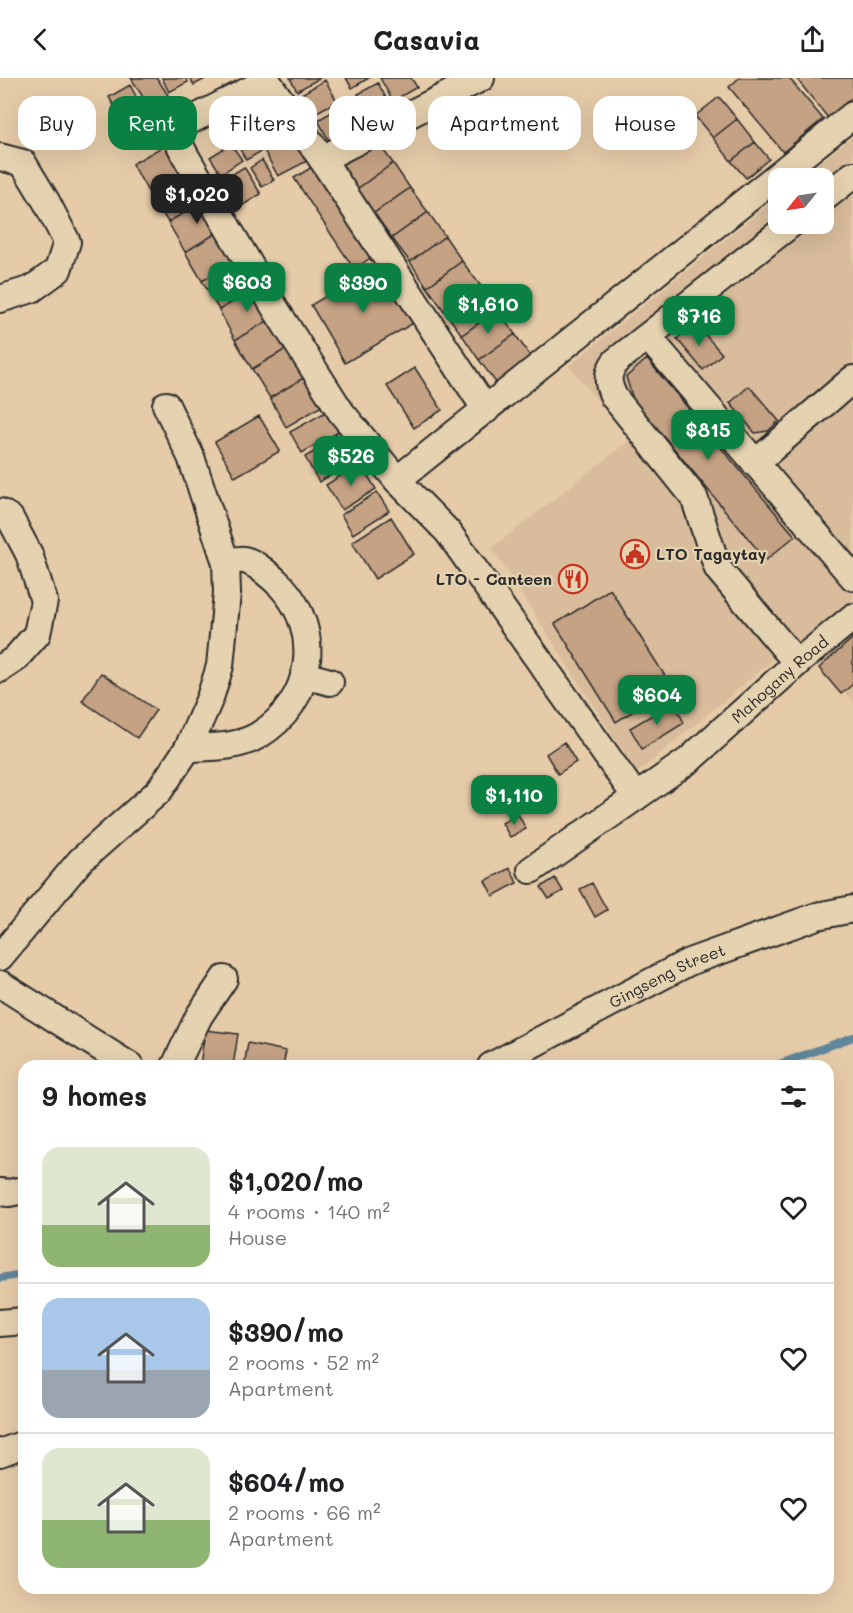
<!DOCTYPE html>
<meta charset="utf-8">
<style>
body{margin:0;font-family:Mali,sans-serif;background:#f6f6f6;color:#202124;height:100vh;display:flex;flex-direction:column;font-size:22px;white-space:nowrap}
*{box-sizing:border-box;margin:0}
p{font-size:20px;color:#757577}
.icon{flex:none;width:33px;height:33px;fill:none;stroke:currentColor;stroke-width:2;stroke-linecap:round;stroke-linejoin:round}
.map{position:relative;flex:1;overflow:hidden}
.drawer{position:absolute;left:18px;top:982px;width:816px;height:534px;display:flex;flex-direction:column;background:#fff;border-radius:18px;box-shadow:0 6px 24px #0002}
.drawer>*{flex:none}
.top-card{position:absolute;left:18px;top:18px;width:818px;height:54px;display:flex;gap:12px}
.needle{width:39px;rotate:240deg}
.tools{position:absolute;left:768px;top:90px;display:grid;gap:12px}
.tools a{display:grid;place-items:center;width:66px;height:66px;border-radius:12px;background:#fff;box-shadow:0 6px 24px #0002;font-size:30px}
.price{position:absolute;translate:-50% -51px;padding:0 14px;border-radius:12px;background:#0b8043;color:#fff;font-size:20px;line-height:39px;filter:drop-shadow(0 2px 3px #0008)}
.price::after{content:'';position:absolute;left:50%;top:36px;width:18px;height:14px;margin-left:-9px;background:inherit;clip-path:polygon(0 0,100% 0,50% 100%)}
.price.current{background:#222;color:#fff}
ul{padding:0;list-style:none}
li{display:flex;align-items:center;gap:18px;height:150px;padding:0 24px}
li+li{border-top:2px solid #e0e0e0}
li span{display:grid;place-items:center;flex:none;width:168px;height:120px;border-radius:18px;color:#555}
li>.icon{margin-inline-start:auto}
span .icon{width:72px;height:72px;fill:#fffc;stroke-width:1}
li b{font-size:26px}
h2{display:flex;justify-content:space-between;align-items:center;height:72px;padding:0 24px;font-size:26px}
.chip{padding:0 21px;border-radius:18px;background:#fff;box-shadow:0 6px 24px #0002;font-size:21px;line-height:54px}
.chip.current{background:#0b8043;color:#fff}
header{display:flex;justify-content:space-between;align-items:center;height:78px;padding:0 24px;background:#fff;font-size:27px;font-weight:700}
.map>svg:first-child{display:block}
.built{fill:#d8bc9b}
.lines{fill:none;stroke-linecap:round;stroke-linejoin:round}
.stream{stroke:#61879b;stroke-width:8}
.building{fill:#c5a284;stroke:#2b2b2b;stroke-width:1.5}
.minor-casing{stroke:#2b2b2b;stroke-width:30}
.minor{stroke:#e5d2b0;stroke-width:26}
.labels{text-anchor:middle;stroke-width:4.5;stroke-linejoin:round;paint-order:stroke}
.poi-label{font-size:16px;font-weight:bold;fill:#2b2b2b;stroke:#e5d2b0;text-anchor:start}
.street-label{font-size:16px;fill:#2b2b2b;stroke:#e5d2b0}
</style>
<header><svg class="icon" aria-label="back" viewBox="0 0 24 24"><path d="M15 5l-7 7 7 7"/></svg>Casavia<svg class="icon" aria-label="share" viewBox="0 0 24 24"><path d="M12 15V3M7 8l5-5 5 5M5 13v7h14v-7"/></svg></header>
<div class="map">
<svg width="853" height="1535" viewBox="0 0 853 1535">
<rect width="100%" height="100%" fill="#e6cba8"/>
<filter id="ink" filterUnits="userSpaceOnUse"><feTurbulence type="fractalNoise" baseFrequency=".0167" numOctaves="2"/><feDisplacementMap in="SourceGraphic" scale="12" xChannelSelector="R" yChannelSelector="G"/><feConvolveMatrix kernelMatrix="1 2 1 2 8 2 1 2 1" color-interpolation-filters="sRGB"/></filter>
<g filter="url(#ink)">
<path class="built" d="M853,58V624L798,561L637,695L492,470L630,362L569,288L778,119V146H824V100H801Z"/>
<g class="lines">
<path class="stream" d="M774,988L853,959
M0,1200L24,1196"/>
</g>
<path class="building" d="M131,0H157L168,17L149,29Z
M162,0H186L188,4L169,14Z
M190,0H207L194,7Z
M290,0H320L297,13Z
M346,0H369L352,10Z
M380,0H411L417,9L393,23Z
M739,0H789L823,41L783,74L729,9Z
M796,0H853V19L828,40Z
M325,2L337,23L310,38L298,18Z
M378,5L392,31L373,42L358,16Z
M130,7L140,26L120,38L109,19Z
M719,19L737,41L713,60L695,38Z
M356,20L369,43L330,65L318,42Z
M737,41L755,64L731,83L713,60Z
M245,47L260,74L246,82L231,55Z
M292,48L309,82L278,98L260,65Z
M375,61L393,85L357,111L340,86Z
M172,63L189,92L149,115L132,86Z
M755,64L769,81L746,100L731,83Z
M231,66L242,82L221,96L210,79Z
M262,82L274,102L262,109L250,90Z
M322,83L381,173L354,191L294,100Z
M393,85L410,110L374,135L357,111Z
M244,89L261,116L240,129L223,102Z
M189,92L209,121L168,144L149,115Z
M410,110L428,134L392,160L374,135Z
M209,121L225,150L185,174L168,144Z
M428,134L445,158L410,184L392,160Z
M225,150L243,179L202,203L185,174Z
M445,158L462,183L427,209L410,184Z
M243,179L259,208L219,232L202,203Z
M462,183L480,207L444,233L427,209Z
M380,186L415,244L345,285L311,227Z
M480,207L497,232L462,257L444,233Z
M259,208L276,238L235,262L219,232Z
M497,232L515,256L479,282L462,257Z
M276,238L293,267L252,291L235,262Z
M695,245L722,276L703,292L677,261Z
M515,256L532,281L497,306L479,282Z
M293,267L310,296L270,320L252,291Z
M647,281L795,458L766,482L633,321L626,299Z
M415,290L442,332L414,350L387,308Z
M310,296L327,325L286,349L270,320Z
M749,308L779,343L768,353L755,355L730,325Z
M331,331L342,352L302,375L290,354Z
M259,338L280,373L235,399L215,364Z
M341,358L356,383L319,404L305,379Z
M360,385L376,411L342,432L326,407Z
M377,414L389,433L353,456L341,437Z
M391,439L414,476L375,501L352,464Z
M610,511L672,609L616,644L555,546Z
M853,560V606L841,616L819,590Z
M101,595L156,632L137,660L82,623Z
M674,624L684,645L642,671L630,650Z
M564,664L576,684L558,696L546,676Z
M489,700L495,712L483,718L476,706Z
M518,736L526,751L510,759L502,745Z
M510,790L517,805L493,818L485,803Z
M555,800L563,813L549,821L541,809Z
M592,805L607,832L595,839L580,811Z
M205,952L238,956L233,988H200Z
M248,965L286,973L283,988H244Z"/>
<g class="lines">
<g class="minor-casing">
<g id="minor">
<path d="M0,79L23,85L46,123L67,164L58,192L32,211L0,221"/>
<path d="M322,81L481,0"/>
<path d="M824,120L853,97"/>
<path d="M791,146L616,283C606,296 607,305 614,319L694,419L718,491L797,585"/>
<path d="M648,259L853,499"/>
<path d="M486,332L322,81L267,3L180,48L174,55L185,77L275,230L341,334L397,402L448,454L636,719"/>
<path d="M755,385L853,301"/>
<path d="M397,402L853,37"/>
<path d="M0,434L10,440L29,476L44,523L37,556L15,581L0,591"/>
<path d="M304,597L330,604"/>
<path d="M188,670C211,669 238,670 259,657C313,624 324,554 281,508C273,500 255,484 244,482C239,481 231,484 226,485"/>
<path id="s1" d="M531,792L689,682L797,585L853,539"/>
<path d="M0,879L80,783L159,713L188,670L210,620L220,588L227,515L226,485L191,379L166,327"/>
<path d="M0,906L130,988"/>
<path d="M175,988L199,938L224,901"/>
<path id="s2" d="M491,988L689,884L817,838L853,831"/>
<path d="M0,1114L9,1115L24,1112"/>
<path d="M0,1245L24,1243"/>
<path d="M0,1375L24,1366"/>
</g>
</g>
<use href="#minor" class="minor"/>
</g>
</g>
<defs>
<g id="civic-ring" transform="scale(1.5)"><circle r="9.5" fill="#e5d2b0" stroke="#c8321e" stroke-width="1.5"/><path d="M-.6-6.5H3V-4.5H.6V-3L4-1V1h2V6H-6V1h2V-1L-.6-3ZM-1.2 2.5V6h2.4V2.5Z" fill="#c8321e"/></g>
<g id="restaurant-ring" transform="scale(1.5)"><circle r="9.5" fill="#e5d2b0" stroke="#c8321e" stroke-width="1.5"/><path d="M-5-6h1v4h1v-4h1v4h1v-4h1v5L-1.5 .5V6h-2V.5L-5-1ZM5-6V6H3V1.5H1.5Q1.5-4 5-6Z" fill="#c8321e"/></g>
</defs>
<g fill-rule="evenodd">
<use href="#civic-ring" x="635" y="476"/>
<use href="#restaurant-ring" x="573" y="501"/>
</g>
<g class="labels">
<g class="poi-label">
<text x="656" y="482">LTO Tagaytay</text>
<text x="552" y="507" text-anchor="end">LTO - Canteen</text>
</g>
<g class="street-label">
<text dy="6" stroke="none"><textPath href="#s1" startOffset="314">Mahogany Road</textPath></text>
<text dy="6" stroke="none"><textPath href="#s2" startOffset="198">Gingseng Street</textPath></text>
</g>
</g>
</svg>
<div class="tools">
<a><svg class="needle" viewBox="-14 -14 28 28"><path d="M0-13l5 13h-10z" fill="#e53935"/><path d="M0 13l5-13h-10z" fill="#757577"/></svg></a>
</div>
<b class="price current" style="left:197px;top:147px">$1,020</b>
<b class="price" style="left:247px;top:235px">$603</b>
<b class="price" style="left:363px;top:236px">$390</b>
<b class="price" style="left:488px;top:257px">$1,610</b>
<b class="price" style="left:699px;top:269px">$716</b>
<b class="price" style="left:708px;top:383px">$815</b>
<b class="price" style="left:351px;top:409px">$526</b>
<b class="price" style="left:657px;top:648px">$604</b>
<b class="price" style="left:514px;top:748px">$1,110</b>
<div class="top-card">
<a class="chip">Buy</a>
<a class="chip current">Rent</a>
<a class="chip">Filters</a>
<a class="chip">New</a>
<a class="chip">Apartment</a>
<a class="chip">House</a>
</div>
<section class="drawer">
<h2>9 homes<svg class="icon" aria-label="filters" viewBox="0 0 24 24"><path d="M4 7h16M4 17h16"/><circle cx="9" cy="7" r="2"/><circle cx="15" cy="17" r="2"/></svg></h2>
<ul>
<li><span style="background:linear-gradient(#dfe7d0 65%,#8fb573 0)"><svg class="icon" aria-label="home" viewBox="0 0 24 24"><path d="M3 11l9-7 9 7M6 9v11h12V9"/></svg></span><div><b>$1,020/mo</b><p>4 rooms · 140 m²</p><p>House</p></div><svg class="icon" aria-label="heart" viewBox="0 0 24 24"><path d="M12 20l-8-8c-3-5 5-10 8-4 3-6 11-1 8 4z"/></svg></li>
<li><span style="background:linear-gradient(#a9c7e8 60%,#9aa5b1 0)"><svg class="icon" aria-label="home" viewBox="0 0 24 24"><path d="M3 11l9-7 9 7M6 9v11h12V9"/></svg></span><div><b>$390/mo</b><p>2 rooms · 52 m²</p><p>Apartment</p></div><svg class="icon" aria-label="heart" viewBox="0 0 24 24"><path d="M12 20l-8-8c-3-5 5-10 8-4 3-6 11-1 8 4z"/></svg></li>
<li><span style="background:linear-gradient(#dfe7d0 60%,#8fb573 0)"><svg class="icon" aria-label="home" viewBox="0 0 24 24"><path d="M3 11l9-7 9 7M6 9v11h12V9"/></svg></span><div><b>$604/mo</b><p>2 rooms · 66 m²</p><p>Apartment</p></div><svg class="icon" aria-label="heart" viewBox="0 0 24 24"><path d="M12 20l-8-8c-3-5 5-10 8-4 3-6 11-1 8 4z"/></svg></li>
</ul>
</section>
</div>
